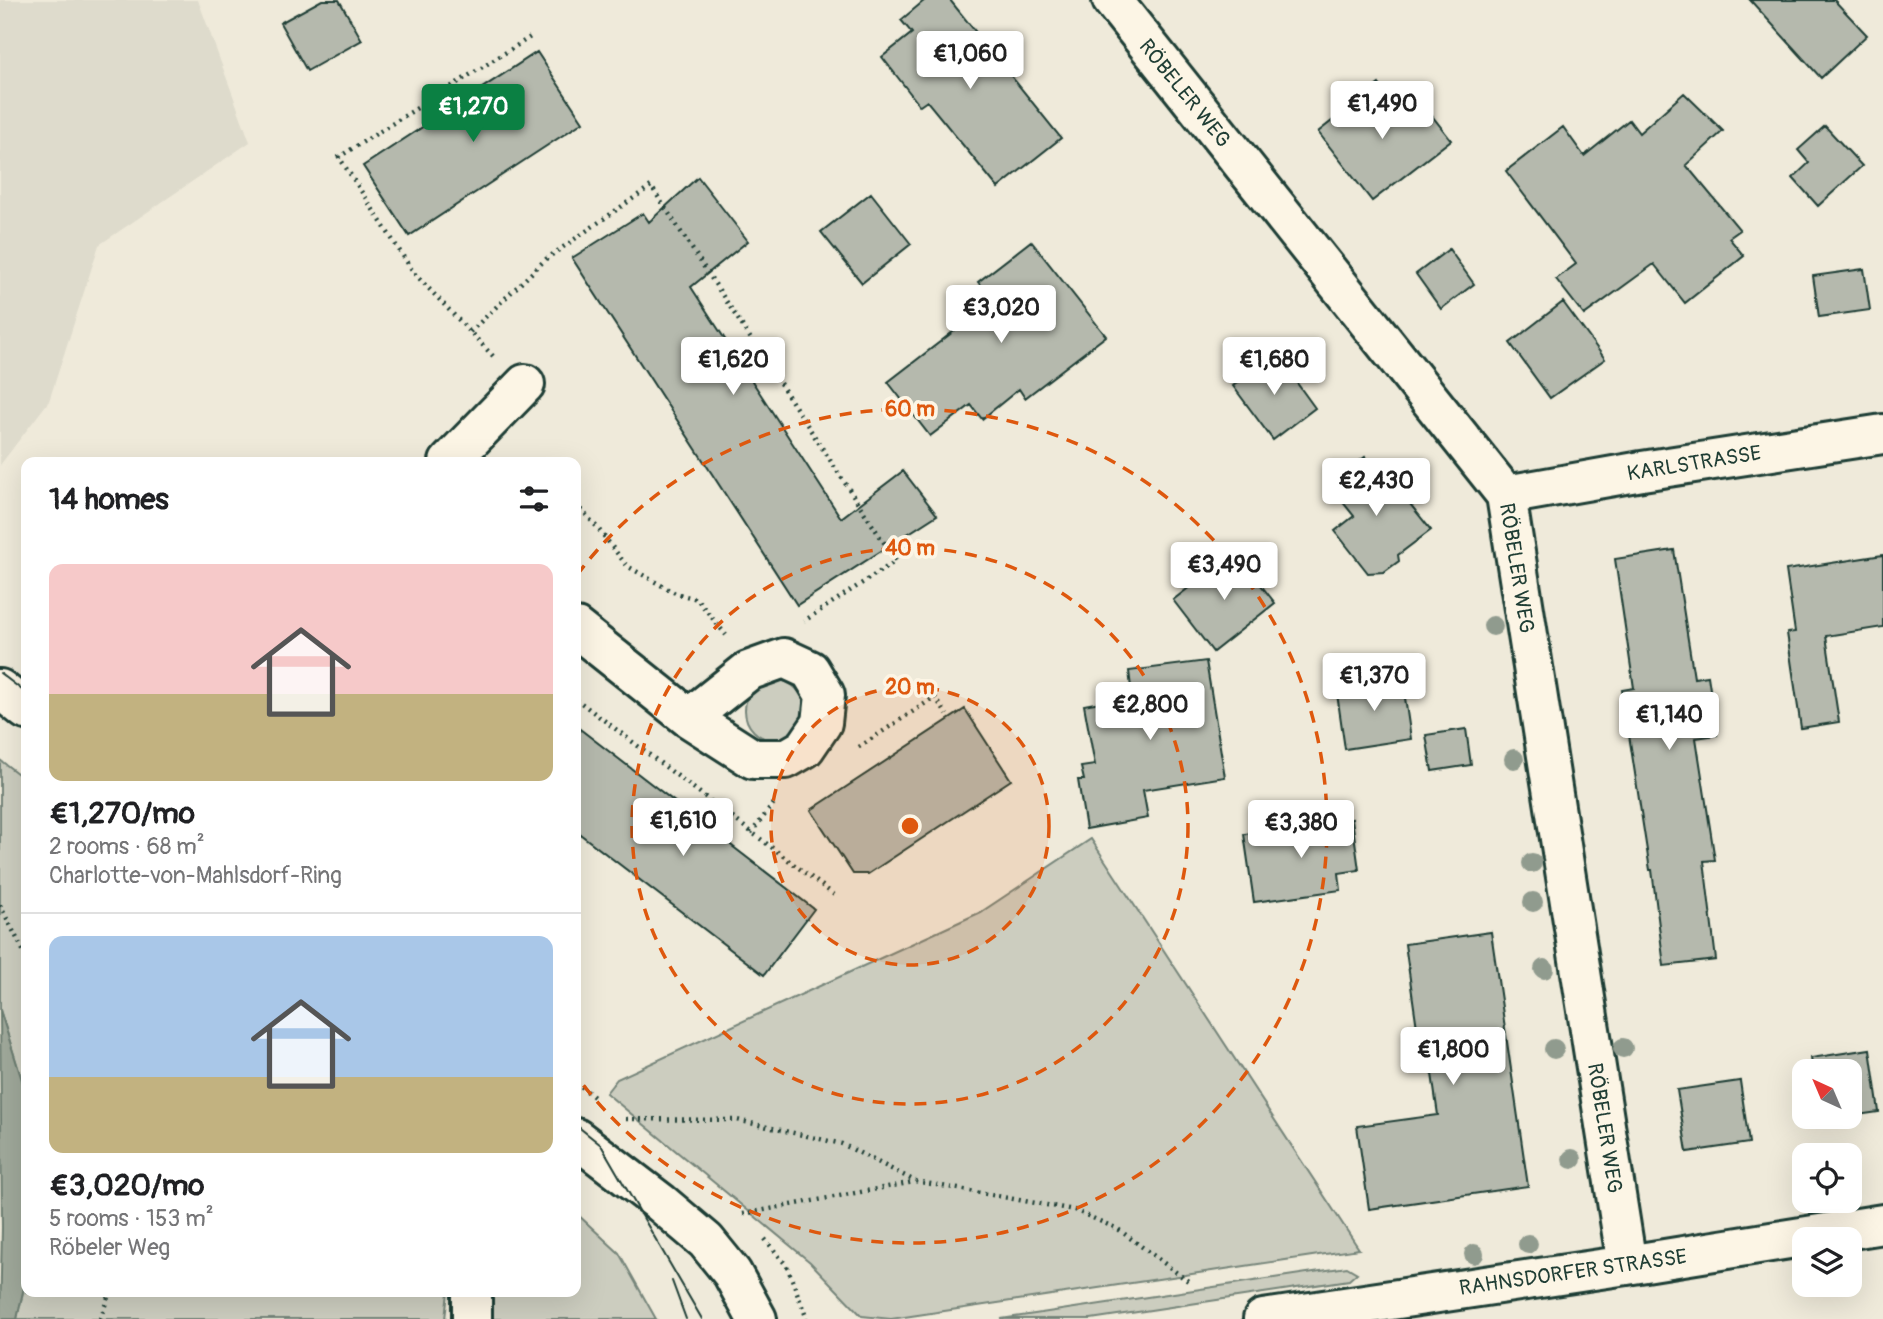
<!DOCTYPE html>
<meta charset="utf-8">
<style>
body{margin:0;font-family:Pangolin,sans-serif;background:#f6f6f6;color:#202124;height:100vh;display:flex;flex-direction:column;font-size:26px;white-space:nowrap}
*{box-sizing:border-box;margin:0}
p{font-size:23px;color:#757577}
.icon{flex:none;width:38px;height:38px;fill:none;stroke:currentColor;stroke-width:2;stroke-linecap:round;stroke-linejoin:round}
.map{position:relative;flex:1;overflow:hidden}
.side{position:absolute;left:21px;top:457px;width:560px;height:840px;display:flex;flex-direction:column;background:#fff;border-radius:14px;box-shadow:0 7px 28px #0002}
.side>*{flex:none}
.needle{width:46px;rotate:316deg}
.controls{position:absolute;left:1792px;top:1059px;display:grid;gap:14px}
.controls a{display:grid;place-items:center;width:70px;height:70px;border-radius:14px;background:#fff;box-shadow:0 7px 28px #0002;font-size:35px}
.price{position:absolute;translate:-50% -60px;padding:0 16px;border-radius:7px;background:#fff;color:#222;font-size:23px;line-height:46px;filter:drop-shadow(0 2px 4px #0008)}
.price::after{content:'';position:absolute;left:50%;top:42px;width:21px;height:16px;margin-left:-10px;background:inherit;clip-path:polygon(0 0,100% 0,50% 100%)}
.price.selected{background:#0b8043;color:#fff}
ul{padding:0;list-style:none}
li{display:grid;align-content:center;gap:14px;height:371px;padding:0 28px}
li+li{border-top:2px solid #e0e0e0}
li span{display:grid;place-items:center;height:217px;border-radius:14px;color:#555}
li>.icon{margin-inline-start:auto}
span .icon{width:126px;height:126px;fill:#fffc;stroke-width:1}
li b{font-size:30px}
h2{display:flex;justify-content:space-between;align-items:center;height:84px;padding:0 28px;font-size:30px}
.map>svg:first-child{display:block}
.built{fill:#dedbcc}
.green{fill:#cccdbf;stroke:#76857a;stroke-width:2}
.water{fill:#9fa89a;stroke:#6c7d71;stroke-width:2}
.building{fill:#b5b9ad;stroke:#1f3d34;stroke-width:2}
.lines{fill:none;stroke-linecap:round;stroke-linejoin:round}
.minor-casing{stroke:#1f3d34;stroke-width:44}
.major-casing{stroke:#1f3d34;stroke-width:44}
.path{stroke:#1f3d34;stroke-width:4.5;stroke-dasharray:2 5;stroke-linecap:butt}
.minor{stroke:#fcf5e5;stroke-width:38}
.major{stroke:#fcf5e5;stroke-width:38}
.tram{stroke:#1f3d34;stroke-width:2}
.tree{fill:#909b8e}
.ring{fill:none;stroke:#de580e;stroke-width:3.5;stroke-dasharray:12 9}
.labels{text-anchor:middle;stroke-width:7;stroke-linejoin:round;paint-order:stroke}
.street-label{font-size:21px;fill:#1f3d34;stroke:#fcf5e5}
.centre{fill:#de580e;stroke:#fcf5e5;stroke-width:3.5}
.ring-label{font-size:21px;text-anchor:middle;font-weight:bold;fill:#de580e;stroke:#fcf5e5;stroke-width:7;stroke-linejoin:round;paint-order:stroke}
</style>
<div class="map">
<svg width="1883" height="1319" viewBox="0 0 1883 1319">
<rect width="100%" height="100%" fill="#efeada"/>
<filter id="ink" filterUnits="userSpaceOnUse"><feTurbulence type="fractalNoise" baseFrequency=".0143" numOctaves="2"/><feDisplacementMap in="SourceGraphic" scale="14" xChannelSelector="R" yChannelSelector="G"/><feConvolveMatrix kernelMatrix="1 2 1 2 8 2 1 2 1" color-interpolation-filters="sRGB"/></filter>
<g filter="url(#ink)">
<path class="built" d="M0,0H198L250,142L99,245L49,401L0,465Z"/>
<path class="green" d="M745 710a30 30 0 1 1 60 0a30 30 0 1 1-60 0Z
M0,760L26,780V1093L0,1010Z
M1091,839L1359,1249L891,1319L862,1316L810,1262L606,1093L617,1079L981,912Z
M576,1213L619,1253L656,1319H485L488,1292H576Z
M1347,1267L1357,1273L1349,1280L1091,1319H1001Z
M26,1278V1292H448L445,1319H17Z"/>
<path class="water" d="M0,1010L26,1093V1278L17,1319H0L2,1228Z"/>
<path class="building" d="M322,0H339L362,40L307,71L280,23Z
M925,0H950L1061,138L998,188L927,101L920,106L882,57L912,33L901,20Z
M1750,0H1834L1867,35L1821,78Z
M537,52L583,122L409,236L363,166Z
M1379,84L1407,121L1425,107L1451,140L1372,201L1318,132Z
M1684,93L1723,131L1686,165L1740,230L1729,238L1744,256L1685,303L1654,264L1584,315L1556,279L1576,264L1506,171L1563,127L1584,156L1629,120L1639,133Z
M1825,126L1862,166L1818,206L1793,178L1809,163L1798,150Z
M698,177L748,241L691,287L841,518L903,471L937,515L797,605L572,258L643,213L649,222Z
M871,193L911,244L862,283L821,232Z
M1031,241L1106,336L1025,398L1019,389L982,419L971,405L930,436L888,382L993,301L978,282Z
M1449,249L1474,284L1441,309L1416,274Z
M1864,269L1870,310L1819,317L1813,276Z
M1563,302L1605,359L1550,398L1510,343Z
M1276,354L1315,408L1273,440L1233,386Z
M1365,457L1390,488L1394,484L1431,530L1398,555L1399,561L1384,572L1368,573L1335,531L1354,516L1329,485Z
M1674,550L1694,678L1708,676L1717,735L1696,738L1715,860L1704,861L1716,960L1664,966L1652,870H1650L1622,690L1634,688L1615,559Z
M1235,552L1275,603L1213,652L1173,600Z
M1883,555V627L1826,636L1839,722L1801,728L1787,633L1795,632L1786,570Z
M1206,661L1225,777L1143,790L1148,818L1086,829L1078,780H1084L1081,767L1095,765L1084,705L1132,696L1129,671Z
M1402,677L1411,739L1345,749L1336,687Z
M965,709L1011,780L868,874H853L811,810Z
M576,726L814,909L764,975L576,831Z
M1466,729L1471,765L1432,771L1426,735Z
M1352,819L1359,870L1339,873L1341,890L1254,902L1244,834Z
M1491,932L1528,1186L1369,1209L1357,1126L1438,1115L1425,1026L1417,1028L1405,944Z
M1870,1049L1879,1112L1850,1116V1071H1813L1811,1058Z
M1740,1081L1749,1143L1687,1152L1677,1090Z"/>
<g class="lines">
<g class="minor-casing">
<path id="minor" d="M1112,0L1506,495L1627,1265
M449,462L525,384
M1506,495L1642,471L1883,434
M576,628L689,718L753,759H786L805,748L822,723L825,695L810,670L784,658L748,671L689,718
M472,1319V1292
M1263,1319L1627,1265L1883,1224"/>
</g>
<g class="major-casing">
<path id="major" d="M0,689L26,710
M576,1138L661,1203L706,1241L732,1273L757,1319"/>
</g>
<path class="path" d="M470,332L546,259L651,186L896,561L804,621
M493,356L414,273L339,157L532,36
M576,504L596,526L627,566L675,593L697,599L726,635
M576,699L837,897
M859,747L935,697L947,715
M751,833L774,803
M0,905L26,956
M576,1082L594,1097
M626,1119L737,1120L842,1144L915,1181L1074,1210L1118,1229L1188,1281
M743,1214L914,1182
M765,1239L787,1266L807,1319
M100,1319L110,1292"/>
<use href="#minor" class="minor"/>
<use href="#major" class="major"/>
<path class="tram" d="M0,673L26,693
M576,1125L601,1145L702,1319
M672,1281L686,1319"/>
</g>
<g class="tree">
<circle cx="1493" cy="626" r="10"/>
<circle cx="1514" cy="759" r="10"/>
<circle cx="1532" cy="863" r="10"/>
<circle cx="1533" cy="902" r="10"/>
<circle cx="1544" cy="969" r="10"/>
<circle cx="1623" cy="1048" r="10"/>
<circle cx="1554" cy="1049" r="10"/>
<circle cx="1572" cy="1159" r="10"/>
<circle cx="1528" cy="1244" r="10"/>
<circle cx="1474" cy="1254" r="10"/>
</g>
</g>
<circle cx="910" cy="826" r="139" fill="#de580e" fill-opacity=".12"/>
<g class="ring">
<circle cx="910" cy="826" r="139"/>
<circle cx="910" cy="826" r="278"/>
<path d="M577 575A417 417 0 1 1 577 1077"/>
</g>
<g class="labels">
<g class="street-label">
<text transform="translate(1185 93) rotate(51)" y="7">RÖBELER WEG</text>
<text transform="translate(1694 463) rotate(-9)" y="7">KARLSTRASSE</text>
<text transform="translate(1517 568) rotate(81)" y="7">RÖBELER WEG</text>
<text transform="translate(1605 1128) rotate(81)" y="7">RÖBELER WEG</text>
<text transform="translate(1573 1272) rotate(-8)" y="7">RAHNSDORFER STRASSE</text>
</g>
</g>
<circle cx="910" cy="826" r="10" class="centre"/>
<g class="ring-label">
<text x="910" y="416">60 m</text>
<text x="910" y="555">40 m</text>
<text x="910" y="694">20 m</text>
</g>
</svg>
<div class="controls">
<a><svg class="needle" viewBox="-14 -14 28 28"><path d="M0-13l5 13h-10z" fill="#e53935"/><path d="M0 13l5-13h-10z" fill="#757577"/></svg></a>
<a><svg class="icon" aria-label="locate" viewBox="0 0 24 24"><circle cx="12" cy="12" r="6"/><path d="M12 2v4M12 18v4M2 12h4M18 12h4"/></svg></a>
<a><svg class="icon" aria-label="layers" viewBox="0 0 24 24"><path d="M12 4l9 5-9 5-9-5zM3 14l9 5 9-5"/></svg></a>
</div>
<b class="price" style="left:970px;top:91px">€1,060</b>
<b class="price" style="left:1382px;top:141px">€1,490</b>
<b class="price selected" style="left:473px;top:144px">€1,270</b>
<b class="price" style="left:1001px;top:345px">€3,020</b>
<b class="price" style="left:733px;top:397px">€1,620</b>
<b class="price" style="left:1274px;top:397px">€1,680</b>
<b class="price" style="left:1376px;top:518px">€2,430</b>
<b class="price" style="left:1224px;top:602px">€3,490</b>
<b class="price" style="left:1374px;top:713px">€1,370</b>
<b class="price" style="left:1150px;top:742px">€2,800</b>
<b class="price" style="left:1669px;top:752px">€1,140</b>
<b class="price" style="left:683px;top:858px">€1,610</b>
<b class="price" style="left:1301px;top:860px">€3,380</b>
<b class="price" style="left:1453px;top:1087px">€1,800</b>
<section class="side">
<h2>14 homes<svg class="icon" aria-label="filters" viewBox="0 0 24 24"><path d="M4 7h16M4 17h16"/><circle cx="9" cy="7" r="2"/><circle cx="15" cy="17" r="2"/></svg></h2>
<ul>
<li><span style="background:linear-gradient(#f6c9c9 60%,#c2b280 0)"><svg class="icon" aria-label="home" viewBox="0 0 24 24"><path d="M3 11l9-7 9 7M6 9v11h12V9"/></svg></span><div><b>€1,270/mo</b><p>2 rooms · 68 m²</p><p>Charlotte-von-Mahlsdorf-Ring</p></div></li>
<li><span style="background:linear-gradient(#a9c7e8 65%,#c2b280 0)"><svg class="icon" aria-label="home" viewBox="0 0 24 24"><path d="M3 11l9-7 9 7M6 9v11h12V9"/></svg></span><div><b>€3,020/mo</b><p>5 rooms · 153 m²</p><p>Röbeler Weg</p></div></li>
</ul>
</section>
</div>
